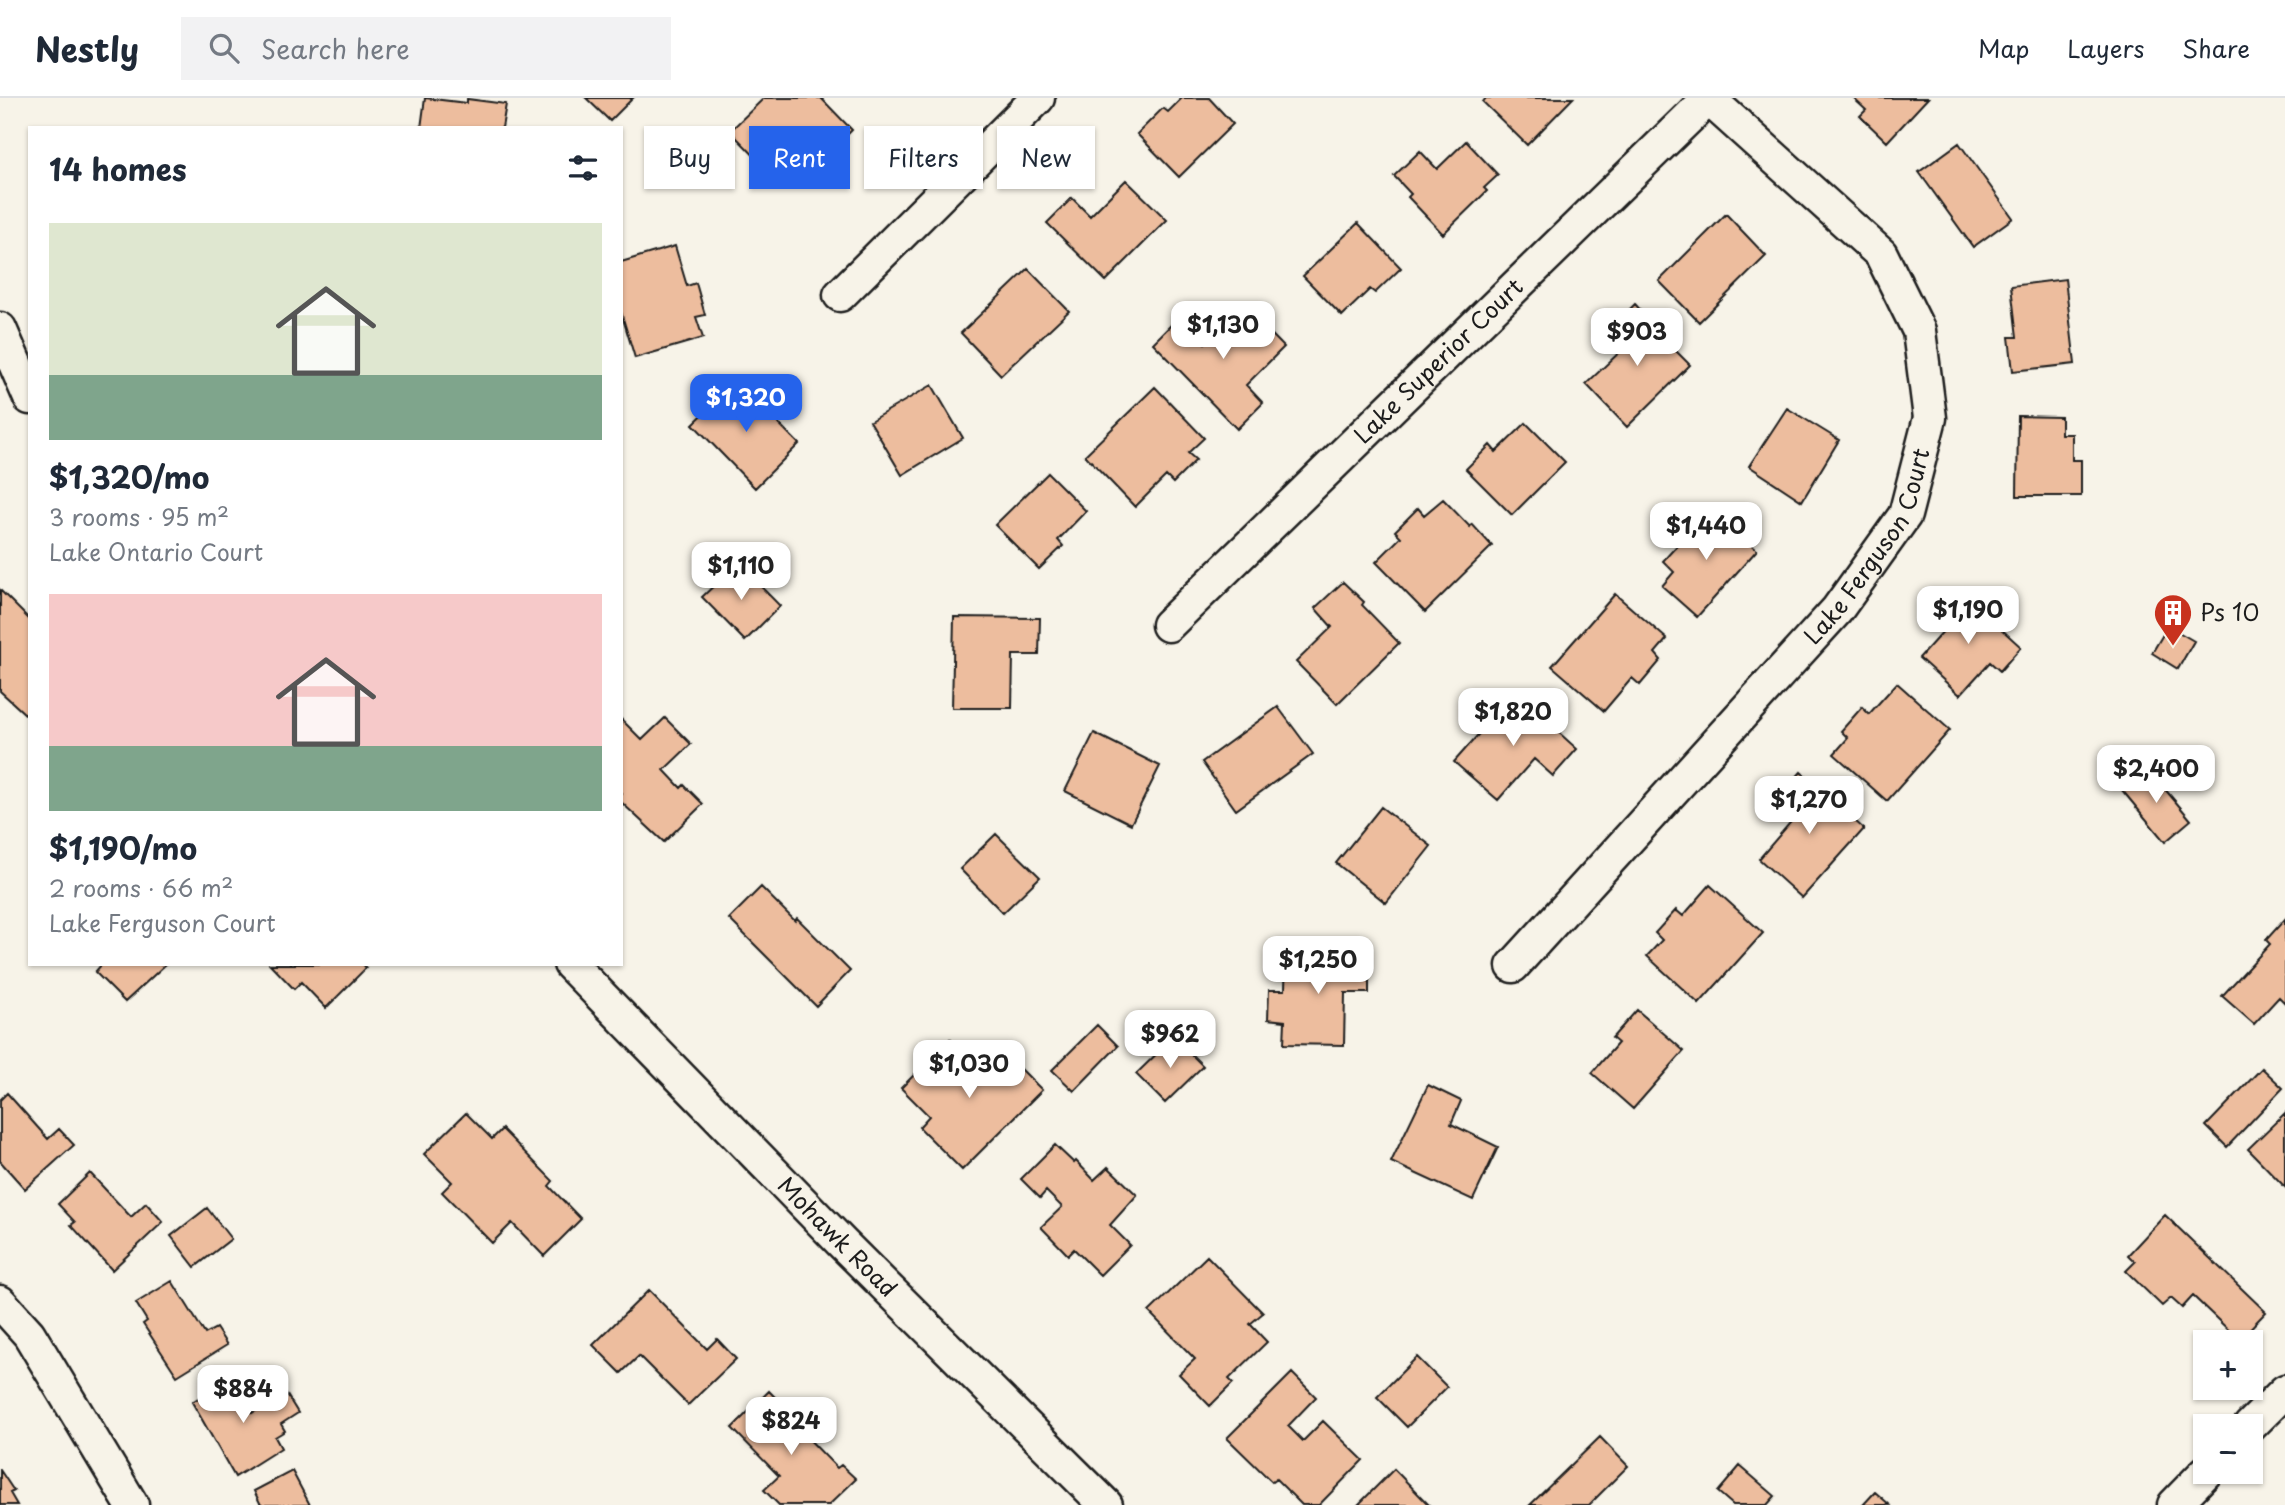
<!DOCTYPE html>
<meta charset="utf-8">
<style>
body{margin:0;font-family:"Playpen Sans",sans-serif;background:#f2f2f3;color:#1f2937;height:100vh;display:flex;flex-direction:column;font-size:26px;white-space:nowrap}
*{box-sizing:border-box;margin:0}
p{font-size:23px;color:#747a83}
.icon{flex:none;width:38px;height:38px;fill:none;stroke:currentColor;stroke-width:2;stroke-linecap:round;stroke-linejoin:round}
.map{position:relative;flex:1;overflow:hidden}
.drawer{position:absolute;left:28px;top:28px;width:595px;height:840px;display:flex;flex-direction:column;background:#fff;border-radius:0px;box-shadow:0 2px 5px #0004}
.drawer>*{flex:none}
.top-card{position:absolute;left:644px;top:28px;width:665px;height:63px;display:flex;gap:14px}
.controls{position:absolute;left:2193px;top:1232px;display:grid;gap:14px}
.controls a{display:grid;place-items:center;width:70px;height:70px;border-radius:0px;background:#fff;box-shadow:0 2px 5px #0004;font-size:35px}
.price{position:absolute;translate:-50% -60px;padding:0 16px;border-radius:14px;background:#fff;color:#222;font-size:23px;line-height:46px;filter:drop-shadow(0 2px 4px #0008)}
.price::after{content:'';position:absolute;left:50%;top:42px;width:21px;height:16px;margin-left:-10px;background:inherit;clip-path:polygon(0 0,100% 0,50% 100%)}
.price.current{background:#2563eb;color:#fff}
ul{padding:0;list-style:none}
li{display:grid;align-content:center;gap:14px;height:371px;padding:0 21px}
li span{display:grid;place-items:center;height:217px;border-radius:0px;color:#555}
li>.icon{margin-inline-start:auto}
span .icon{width:126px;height:126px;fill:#fffc;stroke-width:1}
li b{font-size:30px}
h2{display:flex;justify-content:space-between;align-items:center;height:84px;padding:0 21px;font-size:30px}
.tag{padding:0 24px;border-radius:0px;background:#fff;box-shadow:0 2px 5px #0004;font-size:24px;line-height:63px}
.tag.current{background:#2563eb;color:#fff}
header{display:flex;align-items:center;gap:42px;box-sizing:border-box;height:98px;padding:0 35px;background:#fff;border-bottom:2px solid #e0e1e3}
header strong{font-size:33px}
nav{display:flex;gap:38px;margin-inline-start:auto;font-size:24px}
.search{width:490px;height:63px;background:#f2f2f3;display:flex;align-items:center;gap:18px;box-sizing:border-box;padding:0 24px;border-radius:0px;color:#747a83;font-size:26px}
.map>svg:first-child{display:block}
.building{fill:#edbd9e;stroke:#1c1c1c;stroke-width:2}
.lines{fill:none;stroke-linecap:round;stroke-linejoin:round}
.minor-casing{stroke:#1c1c1c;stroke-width:37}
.minor{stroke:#f7f3e8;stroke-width:32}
.labels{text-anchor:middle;stroke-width:5;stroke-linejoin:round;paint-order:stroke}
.street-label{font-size:23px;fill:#1c1c1c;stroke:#f7f3e8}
.poi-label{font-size:23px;fill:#1c1c1c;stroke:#f7f3e8;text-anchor:start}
</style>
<header>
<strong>Nestly</strong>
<div class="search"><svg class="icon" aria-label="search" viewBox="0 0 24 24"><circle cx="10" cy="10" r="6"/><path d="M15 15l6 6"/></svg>Search here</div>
<nav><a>Map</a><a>Layers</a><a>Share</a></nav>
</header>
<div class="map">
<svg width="2285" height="1407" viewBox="0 0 2285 1407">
<rect width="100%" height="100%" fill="#f7f3e8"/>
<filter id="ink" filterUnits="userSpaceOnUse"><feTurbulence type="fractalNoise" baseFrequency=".0143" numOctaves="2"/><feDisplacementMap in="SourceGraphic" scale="14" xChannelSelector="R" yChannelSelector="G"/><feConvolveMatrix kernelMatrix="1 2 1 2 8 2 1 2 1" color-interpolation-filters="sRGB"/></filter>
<g filter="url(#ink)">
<path class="building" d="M425,0L467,5V1L506,6L502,30H421Z
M586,0H633L610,23Z
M764,0H821L852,32L827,57L810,40L773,77L730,33Z
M1182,0H1209L1233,26L1179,79L1137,36L1163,10L1168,14Z
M1486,0H1573L1527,47L1483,4Z
M1853,0H1928L1887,44L1860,18L1866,12Z
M1466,43L1498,77L1484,90L1487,93L1443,136L1408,99L1411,96L1394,78L1420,53L1437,71Z
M1959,45L2013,120L1973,149L1919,74Z
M1126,82L1167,122L1106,183L1047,125L1072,100L1090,118Z
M1726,116L1766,158L1699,224L1659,183Z
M1358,125L1401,170L1375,195L1370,191L1342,218L1303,178Z
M675,148L687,188L696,185L705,217L696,219L703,240L635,260L621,214V164Z
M1028,171L1069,213L1001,277L961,235Z
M2065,181L2075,266L2013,273L2009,239H2017L2011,188Z
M1635,206L1653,226L1651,228L1690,267L1627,329L1586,286L1624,250L1608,233Z
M1243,207L1284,249L1246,287L1263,305L1237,331L1153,245L1180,218L1205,245Z
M737,283L799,346L755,390L693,326Z
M932,287L963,340L902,377L870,323Z
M1155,289L1204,340L1188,355L1196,362L1173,385L1166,378L1135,409L1085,357Z
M1787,310L1839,342L1802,403L1749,368Z
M2018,318L2061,319V336H2072V362H2081V398H2017Z
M1526,325L1565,364L1512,417L1466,371L1490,347L1496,354Z
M1048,375L1086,413L1058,442L1063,448L1039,471L995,427Z
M1443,401L1470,429L1472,426L1492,448L1425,514L1376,464L1401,439L1395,433L1418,410L1424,417Z
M1718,409L1726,417L1722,421L1757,452L1697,519L1662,488L1674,474L1663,463L1711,410L1714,413Z
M738,465L780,508L745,543L702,499Z
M1343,484L1364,504L1362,507L1399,545L1337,606L1296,564L1332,529L1315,510Z
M0,492L30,522V611L25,616L0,593Z
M1615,496L1667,541L1655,555L1661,562L1640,587L1632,580L1604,613L1552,568Z
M1964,497L2021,549L2000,573L1990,564L1960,597L1919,560L1946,530L1939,524Z
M954,519L1040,520L1039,557H1013L1012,610H952Z
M2168,528L2194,543L2178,571L2152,555Z
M1897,585L1950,632L1887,703L1834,656L1848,640L1841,633L1862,609L1869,616Z
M1515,595L1577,651L1553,678L1534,661L1498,702L1454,664Z
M1278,609L1313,656L1236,712L1202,664Z
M665,620L691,646L664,672L681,690L684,687L703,706L664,744L621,704V621L642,642Z
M1094,635L1160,668L1131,726L1065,693Z
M2147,670L2191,722L2165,744L2122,692Z
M1801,674L1864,731L1802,800L1759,761L1795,719L1776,702Z
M1381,709L1431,748L1386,805L1336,765Z
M996,736L1040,779L1003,815L960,771Z
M1710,787L1763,835L1699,906L1647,858L1662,842L1655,835L1676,812L1683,818Z
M761,789L795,823L797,820L850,873L816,908L729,821Z
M2285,821V905L2279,899L2254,926L2222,898L2270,846L2266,842Z
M1286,856L1369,857V895H1345L1344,947L1284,946L1285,923L1268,921L1269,892H1285Z
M102,866H166L125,904L95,874Z
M270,866H363L366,870L326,910L301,884L294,891Z
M1637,912L1684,953L1633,1011L1592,975L1618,945L1612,940Z
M1097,927L1118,948L1074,993L1052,972Z
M1174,939L1203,968L1165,1005L1136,976Z
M950,941L980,971L1001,951L1042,992L962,1072L919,1029L929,1018L901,990Z
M2262,970L2283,990L2227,1049L2206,1028Z
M1428,987L1461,1003L1451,1026L1498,1049L1473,1102L1391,1064Z
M7,995L48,1041L59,1031L74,1047L25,1091L0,1063V1002Z
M466,1015L492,1041L502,1031L553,1083L549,1088L581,1121L544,1158L512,1125L492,1145L442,1094L452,1084L424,1056Z
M2285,1015V1089L2248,1051Z
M1055,1047L1074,1065L1076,1063L1094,1082L1108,1069L1137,1097L1110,1127L1130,1147L1100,1177L1074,1151L1068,1157L1041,1129L1062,1109L1046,1093L1040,1100L1021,1081Z
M90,1075L131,1119L146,1105L163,1124L112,1172L71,1127L75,1124L58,1106Z
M207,1110L231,1141L195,1169L171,1138Z
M2165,1117L2266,1214L2239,1242L2193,1198L2182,1210L2171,1200L2162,1208L2126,1173L2135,1164L2128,1157Z
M1207,1158L1263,1215L1250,1226L1267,1244L1229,1281L1233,1285L1210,1308L1179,1276L1195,1261L1149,1214Z
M172,1183L205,1236L216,1230L227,1247L177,1278L143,1226L147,1223L136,1205Z
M649,1192L707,1251L717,1241L736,1261L688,1307L639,1258L621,1275L593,1247Z
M1417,1259L1447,1289L1407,1329L1377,1299Z
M1292,1275L1316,1299L1288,1328L1303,1343L1323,1323L1363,1362L1319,1407H1302L1276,1381L1272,1384L1227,1340Z
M230,1280L252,1315L285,1294L298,1315L281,1326L285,1333L275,1339L281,1350L235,1379L192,1304Z
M769,1293L801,1326L797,1329L837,1370L841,1367L856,1381L829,1407H779L764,1392L779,1378L732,1330Z
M1600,1339L1628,1368L1589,1407H1530Z
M1740,1368L1775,1398L1767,1407H1733L1718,1394Z
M1394,1371L1429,1407H1358Z
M0,1372L14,1393L10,1395L17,1407H0Z
M292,1373L310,1407H261L254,1393Z
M1875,1394L1890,1407H1863Z"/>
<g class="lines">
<g class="minor-casing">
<g id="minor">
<path d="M840,197L1038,0"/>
<path d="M0,231L30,300"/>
<path id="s1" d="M1168,527L1708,1"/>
<path id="s2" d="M570,866L842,1145L1106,1407"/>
<path id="s3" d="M1513,868L1837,512L1905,417L1930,320L1919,233L1881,156L1708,0"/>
<path d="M0,1204L29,1236L132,1407"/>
<path d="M2250,1328L2285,1293"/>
<path d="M2174,1407L2206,1374"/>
</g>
</g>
<use href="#minor" class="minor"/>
</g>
</g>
<defs>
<g id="building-pin" transform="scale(2.0125)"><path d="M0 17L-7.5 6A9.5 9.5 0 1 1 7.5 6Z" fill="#c8321e" stroke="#f7f3e8"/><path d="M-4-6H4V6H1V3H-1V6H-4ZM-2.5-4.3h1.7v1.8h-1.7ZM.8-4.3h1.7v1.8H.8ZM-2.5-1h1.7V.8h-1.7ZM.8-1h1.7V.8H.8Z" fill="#fff"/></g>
</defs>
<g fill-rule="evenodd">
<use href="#building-pin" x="2173" y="515"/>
</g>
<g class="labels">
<g class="street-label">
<text dy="8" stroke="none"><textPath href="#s1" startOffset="378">Lake Superior Court</textPath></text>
<text dy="8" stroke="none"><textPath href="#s3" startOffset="553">Lake Ferguson Court</textPath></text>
<text dy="8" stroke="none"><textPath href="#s2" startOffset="382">Mohawk Road</textPath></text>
</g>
<g class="poi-label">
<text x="2200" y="523">Ps 10</text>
</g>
</g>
</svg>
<div class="controls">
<a>+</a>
<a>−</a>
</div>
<b class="price" style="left:1223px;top:263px">$1,130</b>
<b class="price" style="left:1637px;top:270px">$903</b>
<b class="price current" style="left:746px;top:336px">$1,320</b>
<b class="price" style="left:1706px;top:464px">$1,440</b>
<b class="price" style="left:741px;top:504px">$1,110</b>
<b class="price" style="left:1968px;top:548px">$1,190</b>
<b class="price" style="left:1513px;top:650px">$1,820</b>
<b class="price" style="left:2156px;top:707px">$2,400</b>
<b class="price" style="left:1809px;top:738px">$1,270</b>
<b class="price" style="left:1318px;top:898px">$1,250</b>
<b class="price" style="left:1170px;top:972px">$962</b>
<b class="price" style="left:969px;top:1002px">$1,030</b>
<b class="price" style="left:243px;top:1327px">$884</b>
<b class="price" style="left:791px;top:1359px">$824</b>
<div class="top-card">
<a class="tag">Buy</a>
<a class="tag current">Rent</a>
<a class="tag">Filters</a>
<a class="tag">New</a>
</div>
<section class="drawer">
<h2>14 homes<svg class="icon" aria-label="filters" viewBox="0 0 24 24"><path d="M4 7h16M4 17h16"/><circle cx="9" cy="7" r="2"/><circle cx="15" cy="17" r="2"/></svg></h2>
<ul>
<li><span style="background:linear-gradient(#dfe7d0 70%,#7fa58c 0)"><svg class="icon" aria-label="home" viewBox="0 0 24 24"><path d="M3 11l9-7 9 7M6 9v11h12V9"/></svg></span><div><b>$1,320/mo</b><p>3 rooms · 95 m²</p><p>Lake Ontario Court</p></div></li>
<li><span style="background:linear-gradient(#f6c9c9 70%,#7fa58c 0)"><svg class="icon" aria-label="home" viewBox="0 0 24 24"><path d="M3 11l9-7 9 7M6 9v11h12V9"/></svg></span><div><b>$1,190/mo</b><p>2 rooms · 66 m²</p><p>Lake Ferguson Court</p></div></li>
</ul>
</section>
</div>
